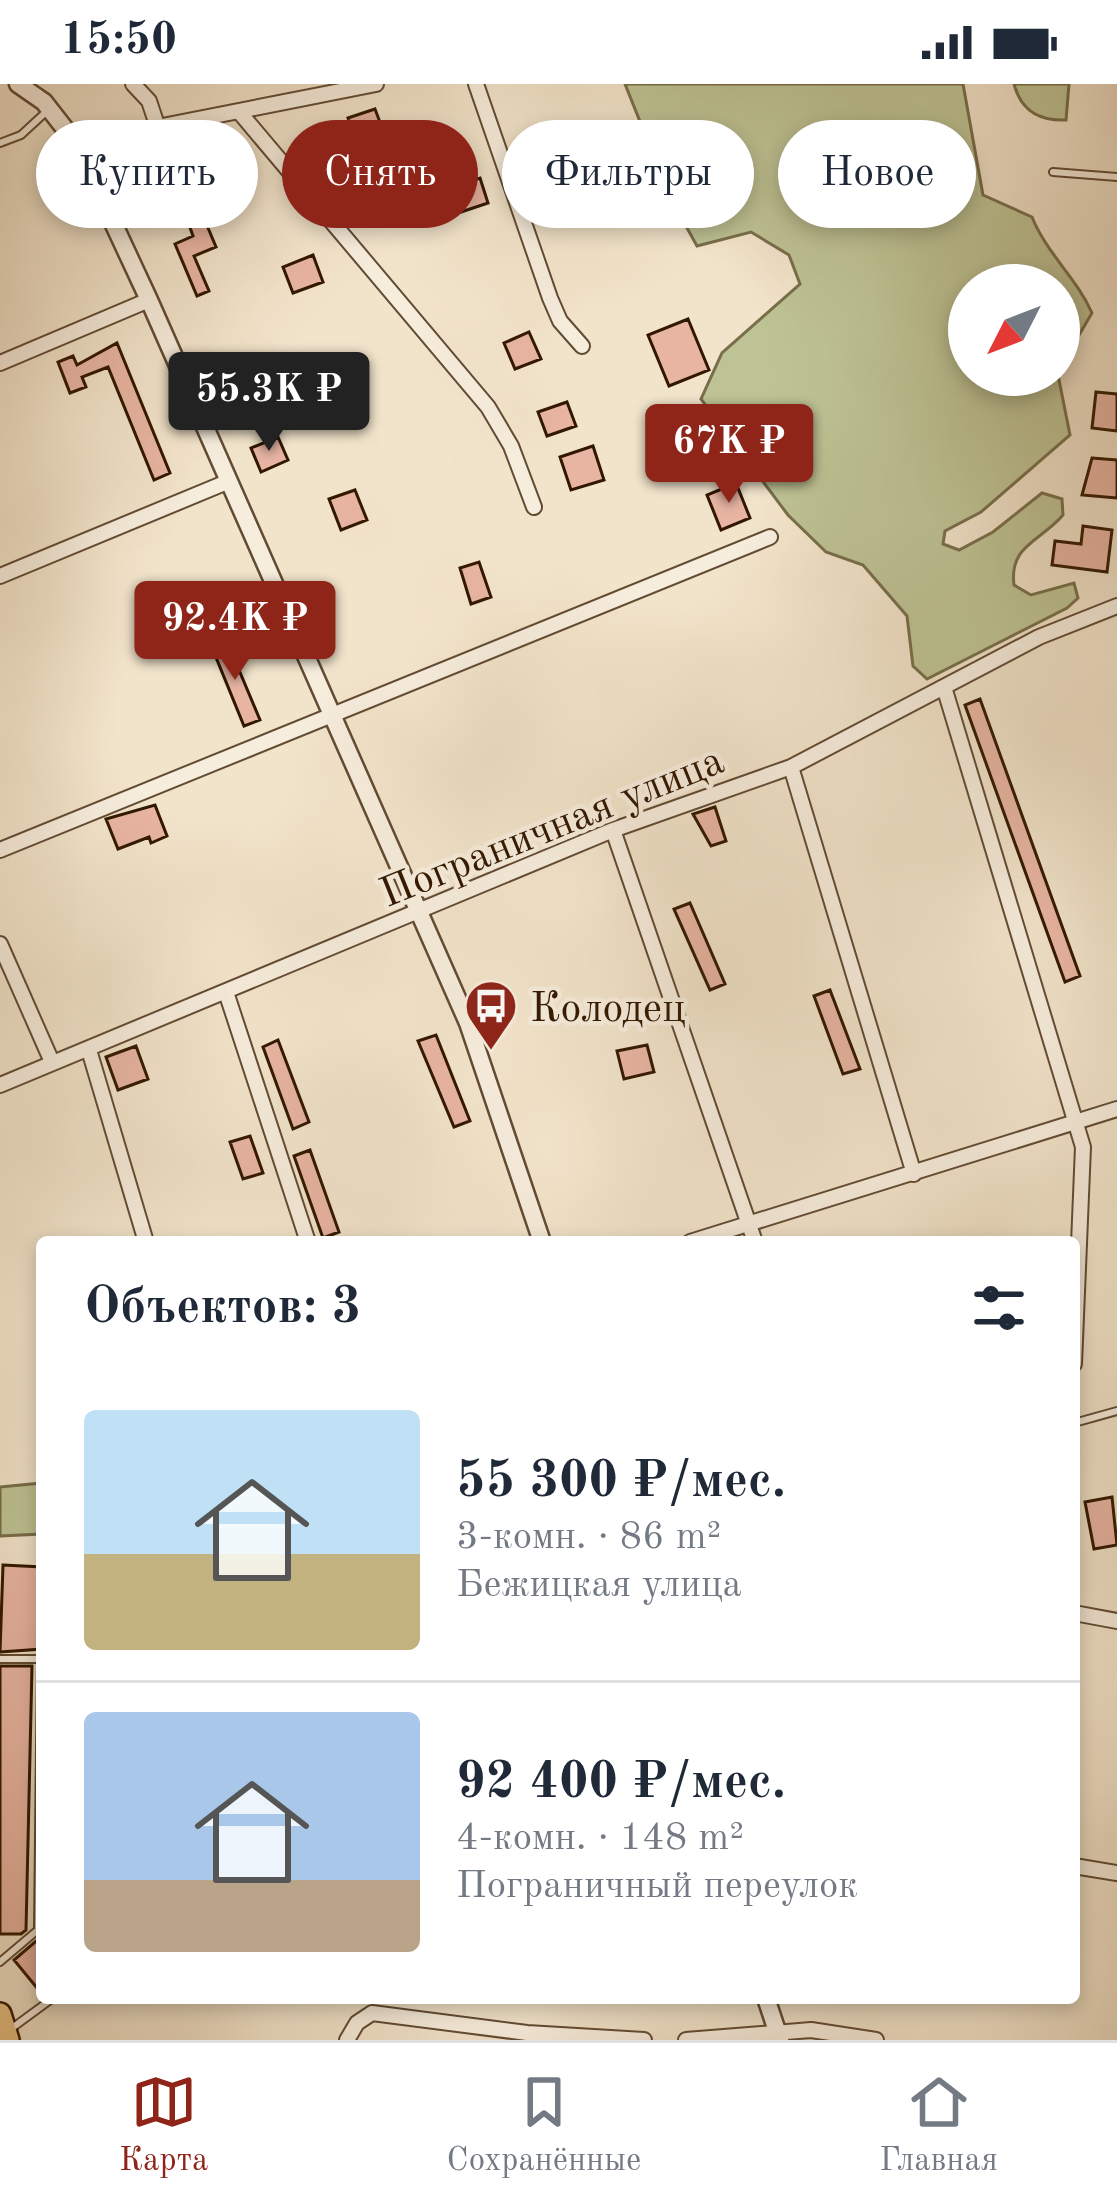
<!DOCTYPE html>
<html lang="ru">
<meta charset="utf-8">
<style>
body{margin:0;font-family:"Old Standard TT",serif;background:#f6f6f7;color:#1f2937;height:100vh;display:flex;flex-direction:column;font-size:45px;white-space:nowrap}
*{box-sizing:border-box;margin:0}
p{font-size:39px;color:#747a83}
.icon{flex:none;width:66px;height:66px;fill:none;stroke:currentColor;stroke-width:2;stroke-linecap:round;stroke-linejoin:round}
.map{position:relative;flex:1;overflow:hidden}
.details{position:absolute;left:36px;top:1152px;width:1044px;height:768px;display:flex;flex-direction:column;background:#fff;border-radius:12px;box-shadow:0 6px 18px #0003}
.details>*{flex:none}
.hud{position:absolute;left:36px;top:36px;width:1047px;height:108px;display:flex;gap:24px}
.needle{width:78px;rotate:228deg}
.controls{position:absolute;left:948px;top:180px;display:grid;gap:24px}
.controls a{display:grid;place-items:center;width:132px;height:132px;border-radius:50%;background:#fff;box-shadow:0 6px 18px #0003;font-size:60px}
.price{position:absolute;translate:-50% -102px;padding:0 27px;border-radius:12px;background:#8f2418;color:#fff;font-size:39px;line-height:78px;filter:drop-shadow(0 3px 6px #0008)}
.price::after{content:'';position:absolute;left:50%;top:72px;width:36px;height:27px;margin-left:-18px;background:inherit;clip-path:polygon(0 0,100% 0,50% 100%)}
.price.selected{background:#222;color:#fff}
ul{padding:0;list-style:none}
li{display:flex;align-items:center;gap:36px;height:300px;padding:0 48px}
li+li{border-top:3px solid #e0e1e3}
li span{display:grid;place-items:center;flex:none;width:336px;height:240px;border-radius:12px;color:#555}
li>.icon{margin-inline-start:auto}
span .icon{width:144px;height:144px;fill:#fffc;stroke-width:1}
li b{font-size:51px}
h2{display:flex;justify-content:space-between;align-items:center;height:144px;padding:0 48px;font-size:51px}
.tag{padding:0 42px;border-radius:54px;background:#fff;box-shadow:0 6px 18px #0003;font-size:42px;line-height:108px}
.tag.selected{background:#8f2418;color:#fff}
.status{display:flex;justify-content:space-between;align-items:center;height:84px;padding:0 60px;background:#fff;direction:ltr}
.status svg{height:33px;fill:currentColor}
.menu{display:flex;justify-content:space-around;align-items:center;height:168px;border-top:3px solid #e0e1e3;background:#fff;font-size:33px;color:#747a83}
.menu a{display:grid;justify-items:center;gap:6px}
.menu .selected{color:#8f2418}
.map>svg:first-child{display:block}
.green{fill:#bec395;stroke:#786e4a;stroke-width:3}
.building{fill:#e8b5a3;stroke:#321800;stroke-width:3}
.lines{fill:none;stroke-linecap:round;stroke-linejoin:round}
.service-casing{stroke:#624b33;stroke-width:10}
.minor-casing{stroke:#624b33;stroke-width:18}
.tertiary-casing{stroke:#624b33;stroke-width:21}
.primary-casing{stroke:#321800;stroke-width:26}
.service{stroke:#f7eddd;stroke-width:6}
.minor{stroke:#f7eddd;stroke-width:14}
.tertiary{stroke:#f7eddd;stroke-width:16}
.primary{stroke:#e9c286;stroke-width:21}
.labels{text-anchor:middle;stroke-width:9;stroke-linejoin:round;paint-order:stroke}
.street-label{font-size:42px;fill:#321800;stroke:#f7eddd}
.poi-label{font-size:42px;fill:#321800;stroke:#f7eddd;text-anchor:start}
</style>
<div class="status"><b>15:50</b><svg viewBox="0 0 49 12"><path d="M0 12V9h3v3zM5 12V6h3v6zM10 12V3h3v9zM15 12V0h3v12zM26 1h20v11H26zM47 4h2v5h-2z"/></svg></div>
<div class="map">
<svg width="1117" height="1956" viewBox="0 0 1117 1956">
<rect width="100%" height="100%" fill="#f2e4cb"/>
<filter id="stains"><feTurbulence type="fractalNoise" baseFrequency=".00167" numOctaves="4"/><feColorMatrix values="0 0 0 0 .2 0 0 0 0 .09 0 0 0 0 .02 0 0 0 .5 -.17"/></filter>
<radialGradient id="worn" r=".72"><stop offset=".6" stop-color="#630" stop-opacity="0"/><stop offset="1" stop-color="#630" stop-opacity=".3"/></radialGradient>
<path class="green" d="M625,0H963L983,111L1032,133C1047,170 1076,193 1092,229L1059,285V201H969V291H1058L1070,351L981,428L945,447L943,460L959,466L993,448L1042,409L1062,415L1063,431C1040,458 1009,461 1014,501L1031,511L1074,499L1078,514L1067,524L927,595L913,582L907,532L863,481L826,468L788,431L701,315L722,269L800,200L789,171L751,148L697,162L671,115Z
M1014,0H1069L1066,36C1039,37 1021,27 1014,0Z
M42,1399V1450L0,1452V1403Z"/>
<path class="building" d="M375,25L384,49L357,58L348,34Z
M569,93L577,115L541,128L533,106Z
M480,94L488,119L458,129L451,103Z
M203,132L216,163L194,172L209,207L197,212L175,160L193,152L188,138Z
M313,171L323,198L293,209L283,183Z
M688,235L709,286L669,302L648,251Z
M529,248L541,275L515,285L504,259Z
M117,259L170,389L154,396L108,283L82,293L86,303L70,309L58,278L73,272L77,281Z
M1096,308L1117,310V347L1092,344Z
M567,318L576,342L547,352L538,328Z
M278,353L288,376L261,388L251,364Z
M593,362L604,396L571,406L560,373Z
M1092,374L1117,376V414L1082,411Z
M736,399L750,434L721,446L707,411Z
M355,406L367,436L341,446L329,415Z
M1083,442L1112,446L1107,488L1052,481L1055,457L1081,460Z
M479,478L491,513L471,520L460,484Z
M226,555L260,636L244,642L211,561Z
M980,615L1080,892L1065,898L965,621Z
M155,721L167,752L151,759L149,753L118,765L106,735Z
M715,723L726,757L711,762L693,730Z
M690,819L725,900L710,906L674,825Z
M830,906L860,985L843,990L814,912Z
M436,951L470,1037L454,1043L418,957Z
M278,956L309,1038L293,1045L263,963Z
M647,961L654,988L624,995L617,967Z
M136,962L148,995L118,1006L106,973Z
M250,1052L263,1089L243,1095L230,1058Z
M310,1066L339,1148L323,1154L294,1072Z
M1112,1413L1117,1461L1094,1465L1085,1418Z
M3,1481L42,1483V1565L0,1568Z
M0,1582H32L26,1846L21,1850H0Z
M42,1852V1910L14,1876Z"/>
<g class="lines">
<g class="service-casing">
<path id="service" d="M0,59L21,51L47,27
M1053,88L1117,93
M1074,1339L1117,1327
M0,1575H42
M38,1846L41,1575
M0,1878L39,1845
M8,1947L53,1914"/>
</g>
<g class="minor-casing">
<path id="minor" d="M133,0L149,17L157,41
M476,0L550,214L560,237L582,262
M241,30L488,323L511,362L534,423
M76,59L376,0
M0,279L149,216
M0,492L227,398
M944,603L1083,1063L1074,1280
M791,683L914,1090
M613,746L755,1158
M0,766L770,453
M0,860L52,978
M226,908L308,1158
M89,966L146,1158
M0,1001L613,746L791,683L1039,553L1117,522
M690,1158L1117,1025
M1074,1529L1117,1537
M1074,1782L1117,1789
M347,1956L357,1939L372,1929L527,1949L644,1956
M686,1956L811,1946L876,1956"/>
</g>
<g class="tertiary-casing">
<path id="tertiary" d="M18,0L44,18L76,59L149,216L468,939L542,1158
M766,1914L780,1956"/>
</g>
<g class="primary-casing">
<path id="primary" d="M0,1930L8,1956"/>
</g>
<use href="#service" class="service"/>
<use href="#minor" class="minor"/>
<use href="#tertiary" class="tertiary"/>
<use href="#primary" class="primary"/>
</g>
<defs>
<g id="bus-pin" transform="scale(2.7)"><path d="M0 17L-7.5 6A9.5 9.5 0 1 1 7.5 6Z" fill="#8f2418" stroke="#f7eddd"/><path d="M-5-6H5V4H4V6H2V4H-2V6H-4V4H-5ZM-3.5-4V0h7V-4ZM-3.5 1.2v1.5H-2V1.2ZM2 1.2v1.5H3.5V1.2Z" fill="#fff"/></g>
</defs>
<g fill-rule="evenodd">
<use href="#bus-pin" x="491" y="922"/>
</g>
<g class="labels">
<g class="street-label">
<text transform="translate(551 741) rotate(-22)" y="15">Пограничная улица</text>
</g>
<g class="poi-label">
<text x="530" y="937">Колодец</text>
</g>
</g>
<rect width="100%" height="100%" filter="url(#stains)"/>
<rect width="100%" height="100%" fill="url(#worn)"/>
</svg>
<div class="controls">
<a><svg class="needle" viewBox="-14 -14 28 28"><path d="M0-13l5 13h-10z" fill="#e53935"/><path d="M0 13l5-13h-10z" fill="#747a83"/></svg></a>
</div>
<b class="price selected" style="left:269px;top:370px">55.3K ₽</b>
<b class="price" style="left:729px;top:422px">67K ₽</b>
<b class="price" style="left:235px;top:599px">92.4K ₽</b>
<div class="hud">
<a class="tag">Купить</a>
<a class="tag selected">Снять</a>
<a class="tag">Фильтры</a>
<a class="tag">Новое</a>
</div>
<section class="details">
<h2>Объектов: 3<svg class="icon" aria-label="filters" viewBox="0 0 24 24"><path d="M4 7h16M4 17h16"/><circle cx="9" cy="7" r="2"/><circle cx="15" cy="17" r="2"/></svg></h2>
<ul>
<li><span style="background:linear-gradient(#bfe0f5 60%,#c2b280 0)"><svg class="icon" aria-label="home" viewBox="0 0 24 24"><path d="M3 11l9-7 9 7M6 9v11h12V9"/></svg></span><div><b>55 300 ₽/мес.</b><p>3-комн. · 86 m²</p><p>Бежицкая улица</p></div></li>
<li><span style="background:linear-gradient(#a9c7e8 70%,#b9a48a 0)"><svg class="icon" aria-label="home" viewBox="0 0 24 24"><path d="M3 11l9-7 9 7M6 9v11h12V9"/></svg></span><div><b>92 400 ₽/мес.</b><p>4-комн. · 148 m²</p><p>Пограничный переулок</p></div></li>
</ul>
</section>
</div>
<nav class="menu">
<a class="selected"><svg class="icon" aria-label="map" viewBox="0 0 24 24"><path d="M3 6l6-2 6 2 6-2v14l-6 2-6-2-6 2zM9 4v14M15 6v14"/></svg>Карта</a>
<a><svg class="icon" aria-label="saved" viewBox="0 0 24 24"><path d="M7 4h10v16l-5-4-5 4z"/></svg>Сохранённые</a>
<a><svg class="icon" aria-label="home" viewBox="0 0 24 24"><path d="M3 11l9-7 9 7M6 9v11h12V9"/></svg>Главная</a>
</nav>
